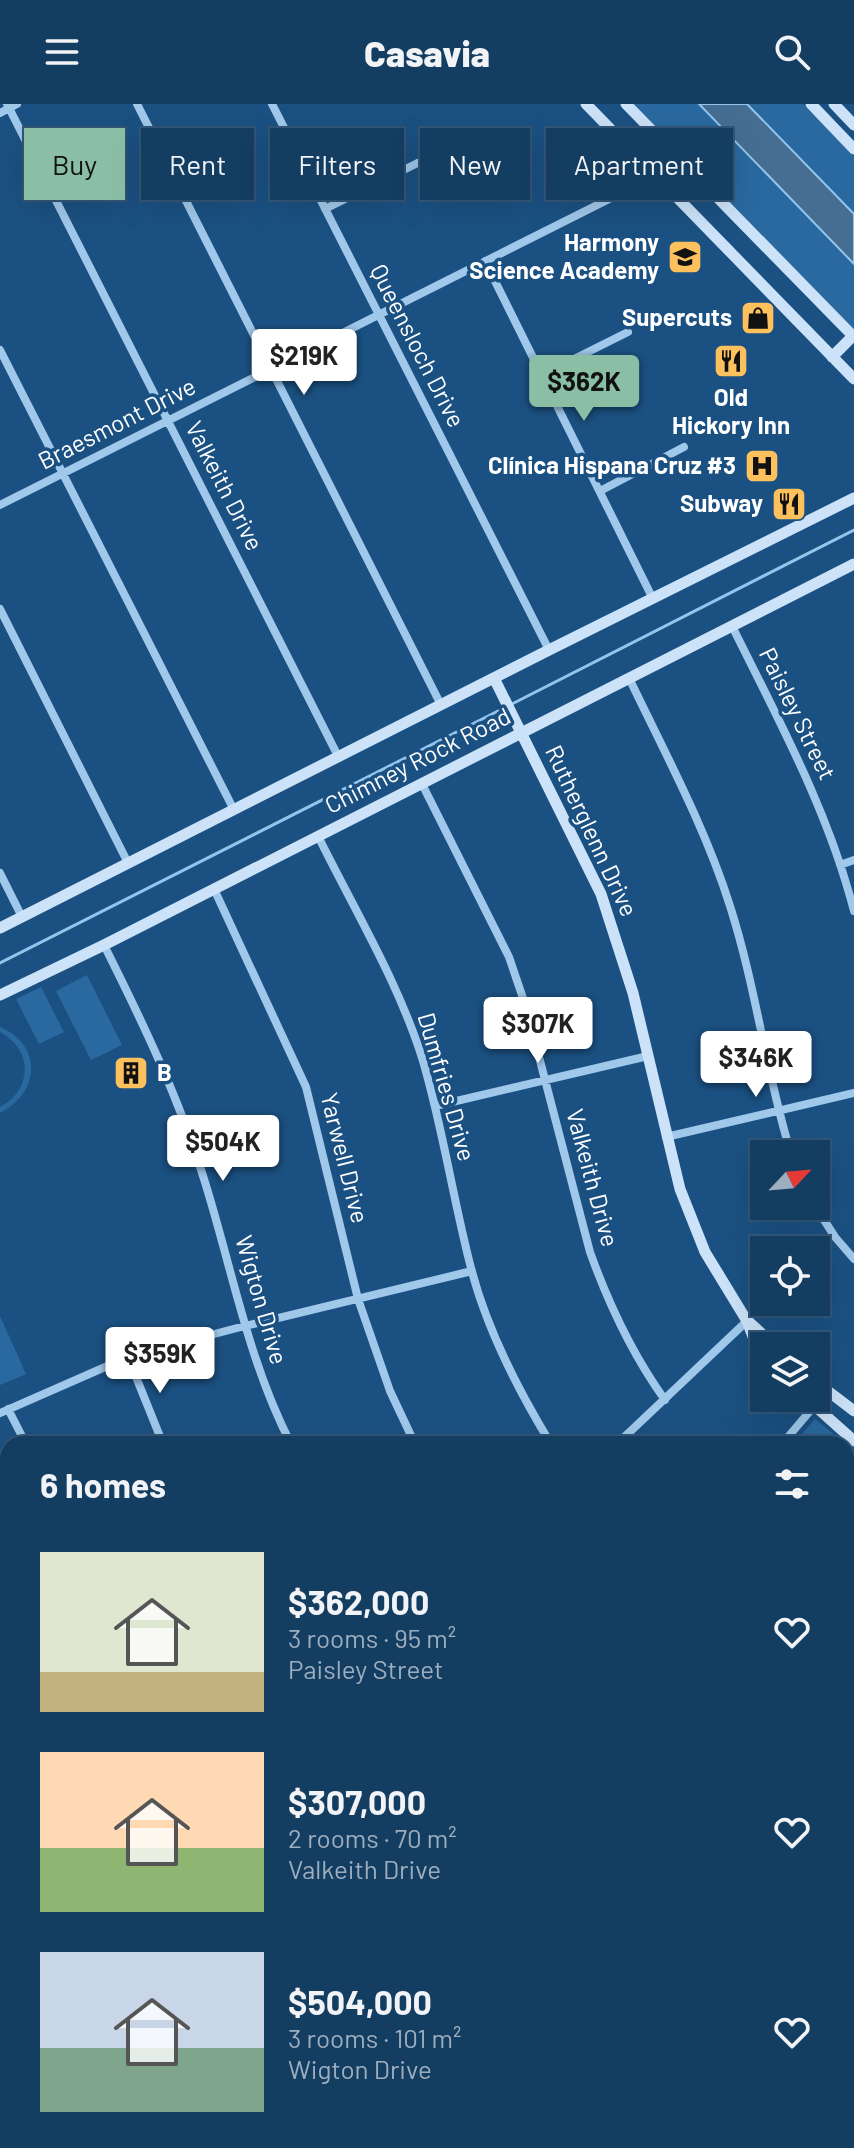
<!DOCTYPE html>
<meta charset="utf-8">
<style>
body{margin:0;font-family:Barlow,sans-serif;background:#1d4468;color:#f1f3f6;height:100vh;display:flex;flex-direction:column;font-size:30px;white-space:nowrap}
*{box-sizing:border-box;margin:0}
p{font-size:26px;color:#9daebe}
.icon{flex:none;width:44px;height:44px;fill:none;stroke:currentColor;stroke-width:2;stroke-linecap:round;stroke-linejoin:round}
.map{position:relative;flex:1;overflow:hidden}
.details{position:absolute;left:0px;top:1332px;width:854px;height:712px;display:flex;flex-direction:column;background:#143d62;border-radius:24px 24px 0 0;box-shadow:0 8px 32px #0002,0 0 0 2px #335677}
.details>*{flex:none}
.hud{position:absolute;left:24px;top:24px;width:806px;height:72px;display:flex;gap:16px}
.needle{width:52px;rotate:64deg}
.tools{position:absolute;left:750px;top:1036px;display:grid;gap:16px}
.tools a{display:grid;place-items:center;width:80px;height:80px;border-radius:0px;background:#143d62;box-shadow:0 8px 32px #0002,0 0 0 2px #335677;font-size:40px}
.price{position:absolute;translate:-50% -68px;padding:0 18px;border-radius:8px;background:#fff;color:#222;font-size:26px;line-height:52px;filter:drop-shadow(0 2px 4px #0008)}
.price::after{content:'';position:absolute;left:50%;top:48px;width:24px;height:18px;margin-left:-12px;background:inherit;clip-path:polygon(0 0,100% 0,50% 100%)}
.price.selected{background:#8abfa5;color:#111}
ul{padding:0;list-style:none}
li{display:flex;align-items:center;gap:24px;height:200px;padding:0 40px}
li span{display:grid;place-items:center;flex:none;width:224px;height:160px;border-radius:0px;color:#555}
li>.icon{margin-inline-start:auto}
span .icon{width:96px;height:96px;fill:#fffc;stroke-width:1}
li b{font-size:34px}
h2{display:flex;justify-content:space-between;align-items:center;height:96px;padding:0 40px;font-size:34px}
.chip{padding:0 28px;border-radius:0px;background:#143d62;box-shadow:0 8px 32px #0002,0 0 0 2px #335677;font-size:28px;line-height:72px}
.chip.selected{background:#8abfa5;color:#111}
header{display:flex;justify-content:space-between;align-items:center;height:104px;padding:0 40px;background:#143d62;font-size:36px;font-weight:800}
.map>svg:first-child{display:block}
.green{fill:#2a699f}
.water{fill:#466e92;stroke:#93c4ec;stroke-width:2}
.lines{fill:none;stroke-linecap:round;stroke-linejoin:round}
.stream{stroke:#93c4ec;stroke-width:3}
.street{stroke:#a0c8ea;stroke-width:8}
.secondary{stroke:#cbe2f8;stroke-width:11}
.labels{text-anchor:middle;stroke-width:7;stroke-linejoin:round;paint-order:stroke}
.poi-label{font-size:24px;font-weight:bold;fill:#fff;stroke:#1b5182;text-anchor:end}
.street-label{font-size:24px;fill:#fff;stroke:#1b5182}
</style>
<header><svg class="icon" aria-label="menu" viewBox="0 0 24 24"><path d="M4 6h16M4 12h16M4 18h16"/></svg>Casavia<svg class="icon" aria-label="search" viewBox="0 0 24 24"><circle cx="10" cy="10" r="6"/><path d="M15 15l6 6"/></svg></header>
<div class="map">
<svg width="854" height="2044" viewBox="0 0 854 2044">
<rect width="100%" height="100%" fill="#1b5182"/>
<path class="green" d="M634,0H803L854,52V226Z
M87,871L122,941L91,956L56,887Z
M41,883L64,928L39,940L16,895Z
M0,923C43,941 40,989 0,1009V1003C33,986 33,945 0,928Z
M0,1212L26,1270L0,1281Z
M815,1315L846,1340H793Z
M846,1340L854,1346V1601L846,1598Z
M0,1780L5,1796H8V1845L1,1849L8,1862V1897L0,1894Z"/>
<path class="water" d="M699,0H747L854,110V160Z"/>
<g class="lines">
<path class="stream" d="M510,601L854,426
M0,859L504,604"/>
<path class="street" d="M7,0L339,654
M137,0L441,601
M272,0L549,546
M0,9L17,0
M325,105L480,28
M485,157L653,495
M0,246L234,706
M542,271L628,228
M600,387L684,343
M0,401L655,72L675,51
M0,505L128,759
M732,522C778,615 828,706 854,807
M629,574C665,649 705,723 730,802C756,883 766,969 791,1050
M422,680L509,853L526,903L590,1148C609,1201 632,1250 665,1296
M318,732C354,805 399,879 423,957C443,1025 453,1095 471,1164C487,1226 518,1286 551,1340
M840,761L854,756
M0,769L22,813
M214,785L306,983L358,1195L390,1287L415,1340
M104,841C142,917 179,994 204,1075C232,1164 248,1257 291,1340
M435,1002L648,952
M666,1033L854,989
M815,1102L835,1133L854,1155
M128,1253L163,1340
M8,1305L26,1340
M0,1309L128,1253L237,1224L472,1167
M617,1340L747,1217
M782,1340L827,1287
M846,1609L854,1613
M846,1742L854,1746
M0,1749L8,1748
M846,1874L854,1878
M846,2013L854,2017
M642,2036L657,2044
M51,2044L54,2036
M491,2044L494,2036"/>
<path class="secondary" d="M586,0L854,275
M626,0L854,233
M811,0L854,45
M834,0L854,21
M832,253L853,232
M494,574L601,790L633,889L680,1085L705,1148L747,1217L754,1235L764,1248
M0,824L549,546L854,394
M0,891L104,841L854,460
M749,1218L775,1242
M816,1278L854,1307
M806,1294L854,1337
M0,1905L8,1907
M0,1933L8,1936
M334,2036L361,2044
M425,2036L453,2044"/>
</g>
<defs>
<g id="school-square" transform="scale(1.8)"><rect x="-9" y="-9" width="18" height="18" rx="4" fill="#fcc05c" stroke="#1b5182"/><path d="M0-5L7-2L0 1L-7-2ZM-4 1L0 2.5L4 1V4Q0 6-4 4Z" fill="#111"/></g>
<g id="shop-square" transform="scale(1.8)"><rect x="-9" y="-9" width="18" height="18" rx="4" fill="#fcc05c" stroke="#1b5182"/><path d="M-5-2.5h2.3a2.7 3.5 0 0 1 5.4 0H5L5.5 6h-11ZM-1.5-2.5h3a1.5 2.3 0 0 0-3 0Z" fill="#111"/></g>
<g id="restaurant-square" transform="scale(1.8)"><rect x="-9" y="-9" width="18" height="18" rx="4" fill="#fcc05c" stroke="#1b5182"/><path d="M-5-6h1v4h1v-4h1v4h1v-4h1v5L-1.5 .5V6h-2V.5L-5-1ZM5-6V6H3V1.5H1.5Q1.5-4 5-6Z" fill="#111"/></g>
<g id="hospital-square" transform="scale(1.8)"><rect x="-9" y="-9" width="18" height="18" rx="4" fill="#fcc05c" stroke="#1b5182"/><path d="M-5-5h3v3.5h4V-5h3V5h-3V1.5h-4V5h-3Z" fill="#111"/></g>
<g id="building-square" transform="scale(1.8)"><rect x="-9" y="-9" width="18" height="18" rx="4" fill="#fcc05c" stroke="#1b5182"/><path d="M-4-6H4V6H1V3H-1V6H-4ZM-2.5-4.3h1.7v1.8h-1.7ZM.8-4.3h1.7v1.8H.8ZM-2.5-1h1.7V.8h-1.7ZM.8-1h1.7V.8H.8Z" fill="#111"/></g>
</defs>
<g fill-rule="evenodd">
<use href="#school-square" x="685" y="153"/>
<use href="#shop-square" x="758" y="214"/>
<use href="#restaurant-square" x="731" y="257"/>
<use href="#hospital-square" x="762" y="362"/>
<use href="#restaurant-square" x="789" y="400"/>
<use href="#building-square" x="131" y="969"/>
</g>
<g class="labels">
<g class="poi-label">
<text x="659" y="147">Harmony<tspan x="659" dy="28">Science Academy</tspan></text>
<text x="732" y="222">Supercuts</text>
<text x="731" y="302" text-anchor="middle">Old<tspan x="731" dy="28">Hickory Inn</tspan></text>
<text x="736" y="370">Clínica Hispana Cruz #3</text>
<text x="763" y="408">Subway</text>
<text x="157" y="977" text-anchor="start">B</text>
</g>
<g class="street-label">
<text transform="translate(417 242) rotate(63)" y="8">Queensloch Drive</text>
<text transform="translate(117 320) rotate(-27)" y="8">Braesmont Drive</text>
<text transform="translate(224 382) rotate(63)" y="8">Valkeith Drive</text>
<text transform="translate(797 610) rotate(64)" y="8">Paisley Street</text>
<text transform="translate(418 657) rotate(-27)" y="8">Chimney Rock Road</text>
<text transform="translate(591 727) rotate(65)" y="8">Rutherglenn Drive</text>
<text transform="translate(446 983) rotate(74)" y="8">Dumfries Drive</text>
<text transform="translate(344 1054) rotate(76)" y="8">Yarwell Drive</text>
<text transform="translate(592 1074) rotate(75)" y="8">Valkeith Drive</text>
<text transform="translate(261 1196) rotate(74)" y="8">Wigton Drive</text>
</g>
</g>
</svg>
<div class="tools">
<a><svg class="needle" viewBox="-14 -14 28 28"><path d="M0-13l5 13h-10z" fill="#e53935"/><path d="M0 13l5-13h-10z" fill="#9daebe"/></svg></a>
<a><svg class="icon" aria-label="locate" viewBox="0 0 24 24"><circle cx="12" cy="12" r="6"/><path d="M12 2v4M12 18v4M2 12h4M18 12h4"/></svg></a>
<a><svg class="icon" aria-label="layers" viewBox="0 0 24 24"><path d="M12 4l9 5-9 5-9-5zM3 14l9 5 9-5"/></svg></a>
</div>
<b class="price" style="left:304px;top:293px">$219K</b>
<b class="price selected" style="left:584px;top:319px">$362K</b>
<b class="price" style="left:538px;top:961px">$307K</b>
<b class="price" style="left:756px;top:995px">$346K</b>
<b class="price" style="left:223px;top:1079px">$504K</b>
<b class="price" style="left:160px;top:1291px">$359K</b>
<div class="hud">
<a class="chip selected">Buy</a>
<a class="chip">Rent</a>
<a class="chip">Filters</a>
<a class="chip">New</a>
<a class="chip">Apartment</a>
</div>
<section class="details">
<h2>6 homes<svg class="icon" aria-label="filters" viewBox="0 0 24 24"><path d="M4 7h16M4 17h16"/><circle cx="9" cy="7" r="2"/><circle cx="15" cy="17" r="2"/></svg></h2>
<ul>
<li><span style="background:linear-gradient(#dfe7d0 75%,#c2b280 0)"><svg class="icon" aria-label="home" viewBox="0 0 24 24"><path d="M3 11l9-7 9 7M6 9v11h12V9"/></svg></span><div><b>$362,000</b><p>3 rooms · 95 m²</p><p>Paisley Street</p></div><svg class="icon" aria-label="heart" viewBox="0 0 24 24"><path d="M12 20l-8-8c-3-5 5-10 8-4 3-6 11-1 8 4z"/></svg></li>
<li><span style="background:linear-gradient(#ffd9b3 60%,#8fb573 0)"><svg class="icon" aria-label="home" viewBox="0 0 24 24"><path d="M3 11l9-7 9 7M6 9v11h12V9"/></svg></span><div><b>$307,000</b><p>2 rooms · 70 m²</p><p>Valkeith Drive</p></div><svg class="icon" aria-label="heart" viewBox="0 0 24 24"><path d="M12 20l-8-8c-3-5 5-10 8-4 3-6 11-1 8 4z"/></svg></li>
<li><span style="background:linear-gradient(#c9d6e8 60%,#7fa58c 0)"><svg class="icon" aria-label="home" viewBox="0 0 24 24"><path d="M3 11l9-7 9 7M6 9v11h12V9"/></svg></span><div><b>$504,000</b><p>3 rooms · 101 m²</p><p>Wigton Drive</p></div><svg class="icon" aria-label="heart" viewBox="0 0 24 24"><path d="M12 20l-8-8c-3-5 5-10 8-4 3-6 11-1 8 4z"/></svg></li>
</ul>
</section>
</div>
